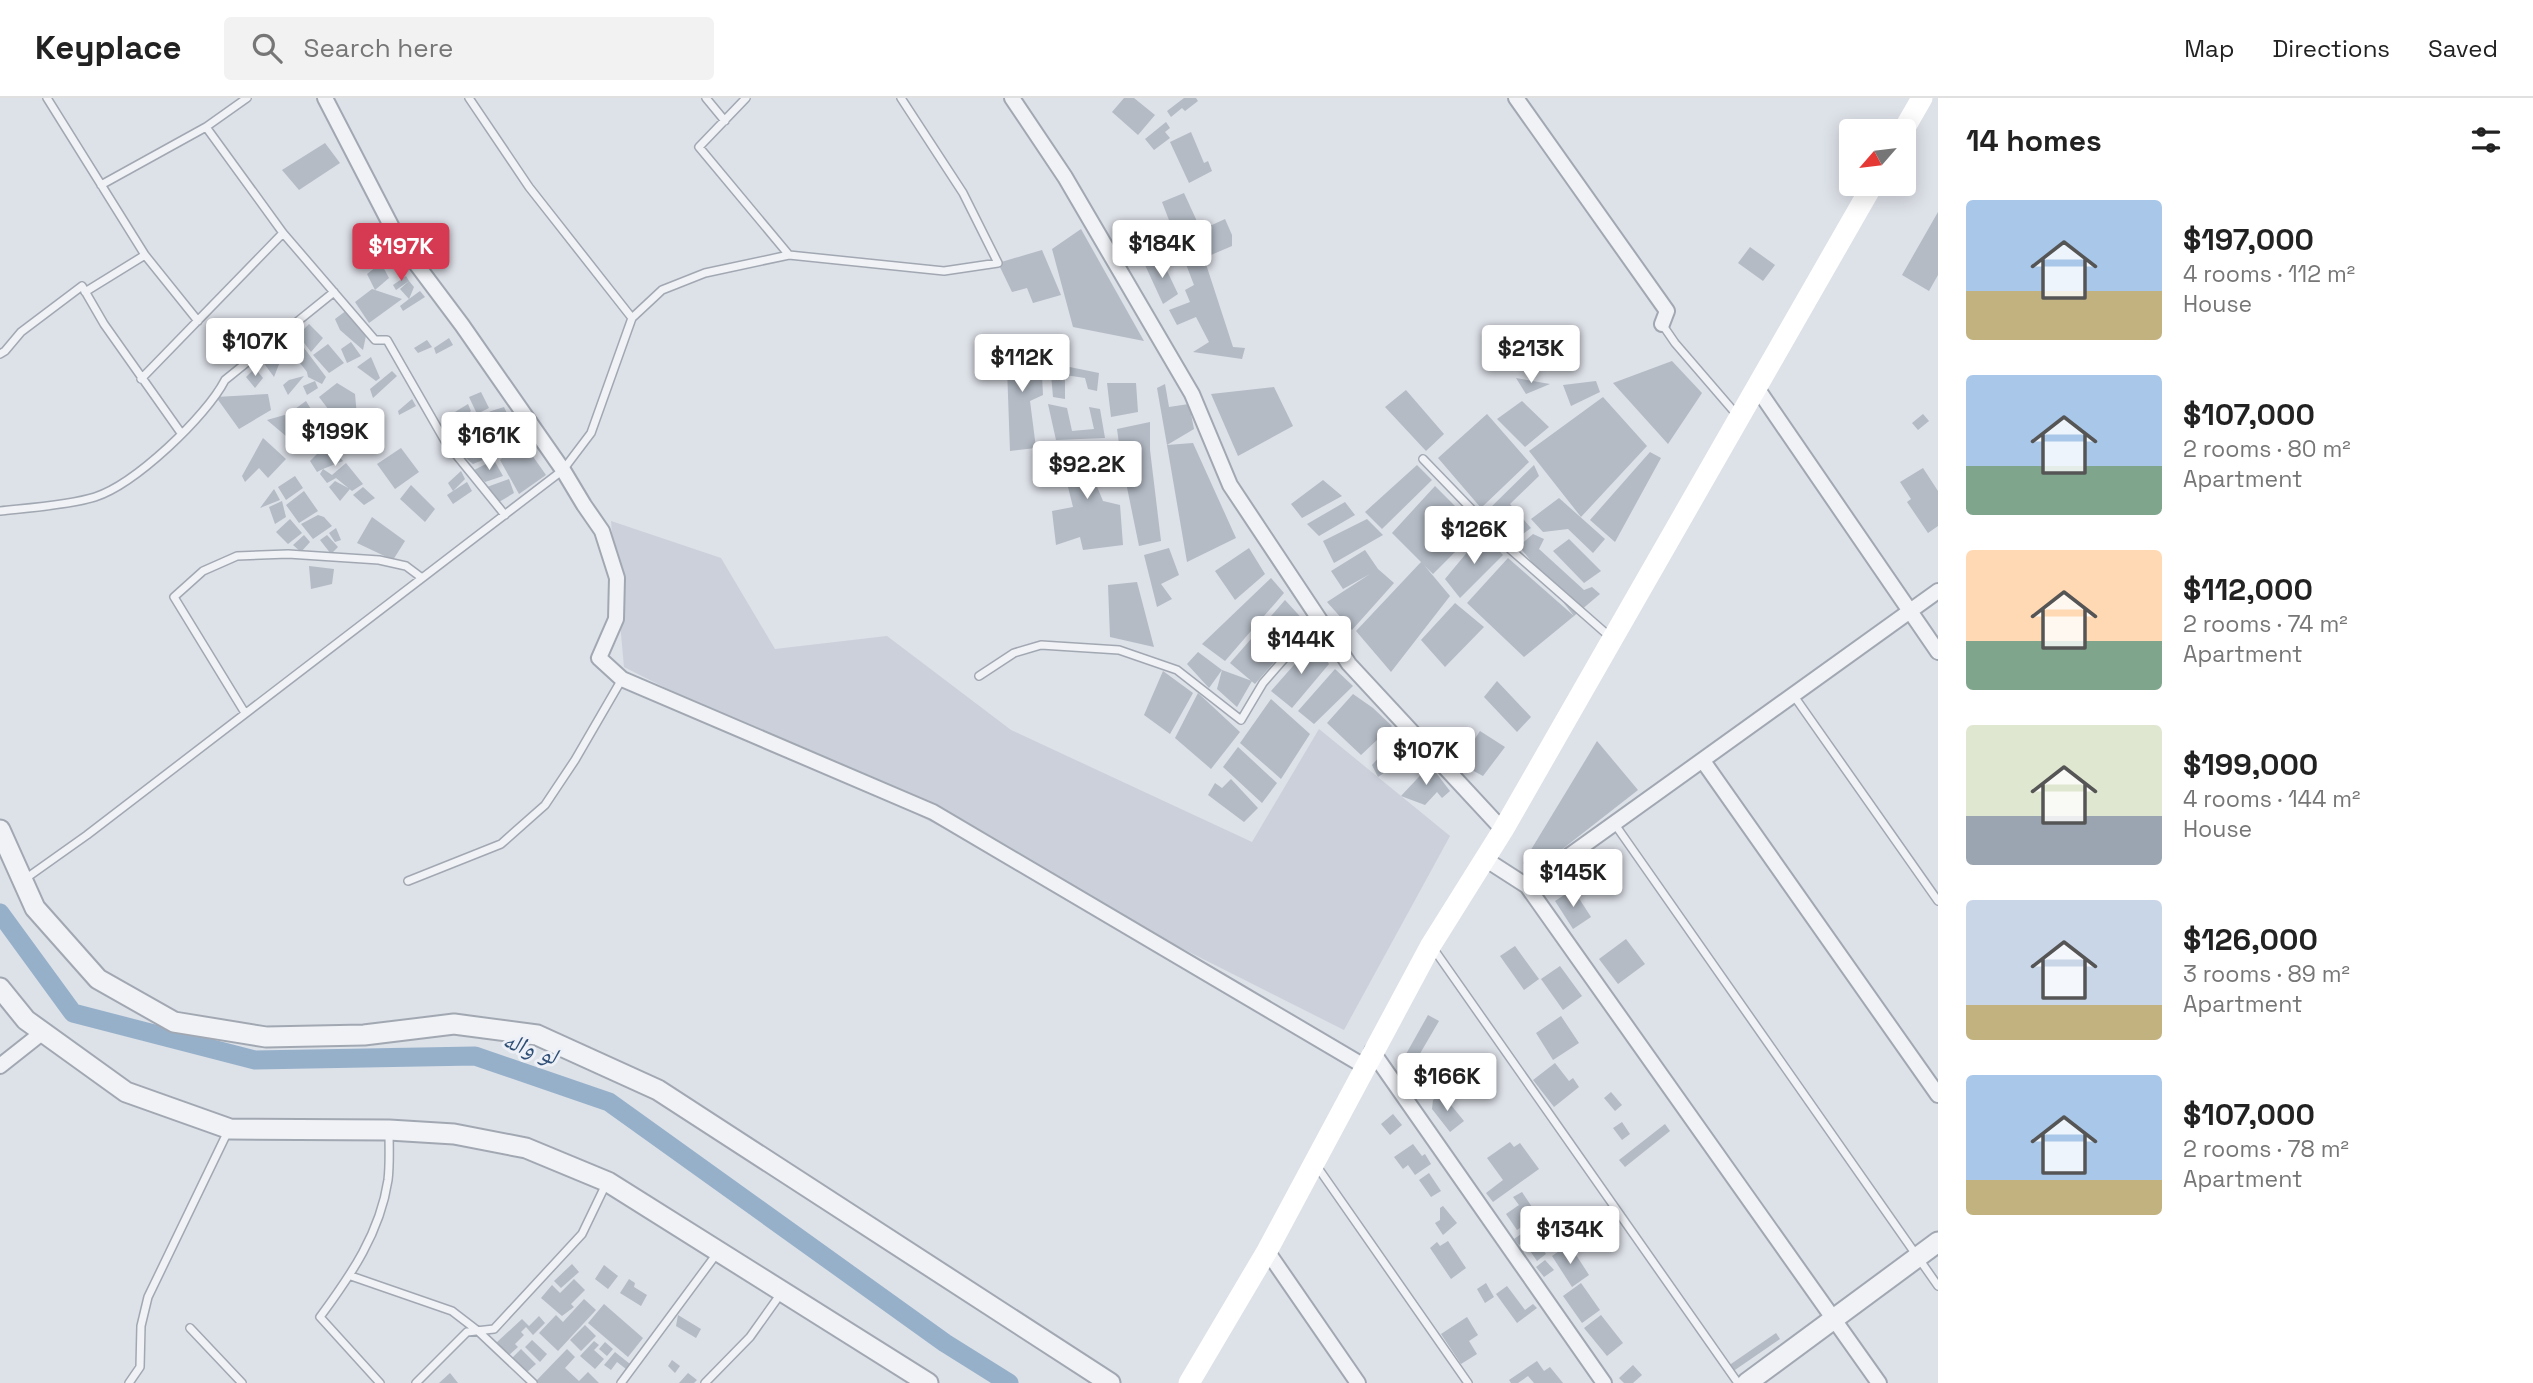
<!DOCTYPE html>
<meta charset="utf-8">
<style>
body{margin:0;font-family:"Space Grotesk","Noto Naskh Arabic",sans-serif;background:#f2f2f2;color:#222;height:100vh;display:flex;flex-direction:column;font-size:26px;white-space:nowrap}
*{box-sizing:border-box;margin:0}
p{font-size:23px;color:#767676}
.icon{flex:none;width:38px;height:38px;fill:none;stroke:currentColor;stroke-width:2;stroke-linecap:round;stroke-linejoin:round}
.map{position:relative;flex:1;overflow:hidden}
.details{display:flex;flex-direction:column;background:#fff;width:595px}
.details>*{flex:none}
.needle{width:46px;rotate:242deg}
.fabs{position:absolute;left:1839px;top:21px;display:grid;gap:14px}
.fabs a{display:grid;place-items:center;width:77px;height:77px;border-radius:7px;background:#fff;box-shadow:0 4px 18px #0003;font-size:35px}
.price{position:absolute;translate:-50% -60px;padding:0 16px;border-radius:7px;background:#fff;color:#222;font-size:23px;line-height:46px;filter:drop-shadow(0 2px 4px #0008)}
.price::after{content:'';position:absolute;left:50%;top:42px;width:21px;height:16px;margin-left:-10px;background:inherit;clip-path:polygon(0 0,100% 0,50% 100%)}
.price.selected{background:#d53a52;color:#fff}
ul{padding:0;list-style:none}
li{display:flex;align-items:center;gap:21px;height:175px;padding:0 28px}
li span{display:grid;place-items:center;flex:none;width:196px;height:140px;border-radius:7px;color:#555}
li>.icon{margin-inline-start:auto}
span .icon{width:84px;height:84px;fill:#fffc;stroke-width:1}
li b{font-size:30px}
h2{display:flex;justify-content:space-between;align-items:center;height:84px;padding:0 28px;font-size:30px}
header{display:flex;align-items:center;gap:42px;box-sizing:border-box;height:98px;padding:0 35px;background:#fff;border-bottom:2px solid #e0e0e0}
header strong{font-size:33px}
nav{display:flex;gap:38px;margin-inline-start:auto;font-size:24px}
.search{width:490px;height:63px;background:#f2f2f2;display:flex;align-items:center;gap:18px;box-sizing:border-box;padding:0 24px;border-radius:7px;color:#767676;font-size:26px}
main{display:flex;flex:1;min-height:0}
.map>svg:first-child{display:block}
.built{fill:#cbd0da}
.lines{fill:none;stroke-linecap:round;stroke-linejoin:round}
.canal{stroke:#96b0ca;stroke-width:19}
.building{fill:#b4bbc5}
.service-casing{stroke:#a2a8b2;stroke-width:10}
.minor-casing{stroke:#a2a8b2;stroke-width:18}
.tertiary-casing{stroke:#a2a8b2;stroke-width:23}
.service{stroke:#f0f2f6;stroke-width:7}
.minor{stroke:#f0f2f6;stroke-width:14}
.tertiary{stroke:#f0f2f6;stroke-width:19}
.secondary{stroke:#fff;stroke-width:21}
.labels{text-anchor:middle;stroke-width:6;stroke-linejoin:round;paint-order:stroke}
.water-label{font-size:24px;font-style:italic;fill:#2e4e75;stroke:#edf0f6}
</style>
<header>
<strong>Keyplace</strong>
<div class="search"><svg class="icon" aria-label="search" viewBox="0 0 24 24"><circle cx="10" cy="10" r="6"/><path d="M15 15l6 6"/></svg>Search here</div>
<nav><a>Map</a><a>Directions</a><a>Saved</a></nav>
</header>
<main>
<div class="map">
<svg width="1938" height="1285" viewBox="0 0 1938 1285">
<rect width="100%" height="100%" fill="#dde1e8"/>
<path class="built" d="M611,423L721,460L775,551L887,538L1011,632L1252,744L1319,631L1450,738L1344,932L624,569Z"/>
<g class="lines">
<path class="canal" d="M0,815L73,915L255,962L475,958L609,1004L945,1245L1009,1285"/>
</g>
<path class="building" d="M1124,0H1134L1155,17L1138,37L1112,14Z
M1184,0H1196L1198,3L1185,13L1182,10L1171,19L1167,13Z
M1166,24L1170,30L1165,34L1170,40L1154,52L1145,41Z
M1191,34L1204,65L1208,63L1212,73L1189,85L1170,44Z
M325,45L340,65L299,92L282,72Z
M1184,95L1201,132L1225,121L1232,137V148L1204,160L1233,249L1245,250L1242,261L1193,254L1209,244L1196,219L1177,227L1169,212L1190,204L1185,192L1194,187L1162,104Z
M1938,114V177L1929,193L1902,177Z
M1144,123L1158,152L1142,160L1128,132Z
M1081,131L1144,243L1073,229L1052,151Z
M1750,149L1775,167L1763,183L1738,165Z
M1042,152L1061,197L1033,205L1027,190L1012,194L998,165Z
M1160,158L1178,196L1163,206L1145,167Z
M381,165L389,180L375,192L367,176Z
M406,178L409,183L396,192L393,187Z
M409,183L414,189L409,201L420,193L425,199L403,213L400,208L409,201L400,191Z
M372,191L402,201L369,225L355,204Z
M347,212L367,233L363,252L340,232L335,221Z
M309,226L323,240L311,254L298,237Z
M295,238L326,279L322,286L308,279L307,274L286,247Z
M449,240L453,247L436,256L434,250Z
M427,242L432,249L418,255L414,250Z
M1006,242L1041,258L1043,297L1030,303L1036,350L1010,353Z
M351,244L361,258L347,265L341,251Z
M328,246L344,265L329,275L313,257Z
M285,251L274,279L263,264Z
M371,259L380,280L376,283L357,269Z
M1672,263L1702,295L1668,346L1613,285Z
M1050,265L1099,275L1097,293L1088,291L1085,280L1065,277V301L1053,299Z
M255,270L263,280L255,290L246,279Z
M392,273L397,278L373,300L370,291Z
M304,278L288,297L283,287L289,282Z
M1516,280L1550,286L1526,296Z
M315,283L318,290L307,297L303,288Z
M1596,283L1600,294L1571,308L1563,287Z
M337,285L355,296L357,318L341,328L319,299Z
M1107,285H1136L1138,314L1111,319Z
M1165,286L1169,309L1189,306L1194,331L1167,347L1157,290Z
M1274,289L1293,328L1238,358L1211,296Z
M1406,292L1444,336L1426,353L1385,309Z
M481,294L489,310L477,316L469,299Z
M268,296L271,312L239,331L216,299Z
M1603,299L1647,348L1581,419L1529,353Z
M412,301L416,308L399,317L398,313Z
M306,303L320,326L300,350L267,322L288,316Z
M1522,303L1549,329L1525,349L1497,321Z
M468,306L471,313L454,327L450,317Z
M1048,306L1067,310L1072,333L1094,331L1089,309L1100,311L1105,340L1056,342Z
M504,309L520,342L496,354L484,336L480,319L491,313Z
M1487,316L1529,364L1481,410L1438,360Z
M1923,316L1929,323L1918,332L1912,325Z
M355,320L366,335L357,343L342,331Z
M1150,324V352L1161,443L1139,448L1121,360L1117,331Z
M467,336L469,347L458,353L452,345Z
M477,339L490,359L473,366L461,356Z
M263,340L286,361L268,380L259,370L245,384L242,378Z
M522,343L546,377L519,396L500,362Z
M328,345L343,363L323,371L332,377L346,365L363,386L352,393L336,380L327,385L320,376L323,371L317,374L310,363Z
M1193,345L1236,440L1187,464L1167,347Z
M1106,346L1111,366L1090,372L1103,403L1120,407L1123,447L1083,452L1080,439L1056,447L1052,413L1073,409L1058,349Z
M401,350L419,374L395,391L377,366Z
M1650,354L1661,360L1615,444L1590,422Z
M494,362L503,378L485,384L474,372Z
M1417,367L1432,382L1382,431L1365,414Z
M1534,367L1539,378L1510,406L1531,430L1512,444L1486,414Z
M1923,370L1938,393V428L1928,435L1907,404L1911,401L1900,384Z
M461,373L465,381L453,393L467,384L472,393L453,406L447,397L453,393L448,385Z
M295,378L303,390L286,402L278,389Z
M509,381L514,395L499,404L487,389Z
M1323,382L1342,398L1302,420L1291,406Z
M335,383L350,391L340,403L329,389Z
M411,387L435,411L425,424L400,401Z
M1435,388L1478,431L1433,476L1424,467L1450,498L1391,574L1356,533L1421,464L1392,435Z
M363,389L375,400L364,407L353,397Z
M274,391L280,402L260,410Z
M304,393L318,413L299,425L286,407Z
M1559,400L1605,441L1593,455L1568,431L1543,434L1531,421Z
M282,403L286,419L275,426L269,409Z
M1345,404L1355,417L1319,438L1307,426Z
M318,417L324,419L332,428L313,441L301,426Z
M372,419L405,443L393,462L357,445Z
M290,421L302,435L288,446L276,434Z
M1367,421L1383,437L1334,465L1323,443Z
M336,430L341,442L335,444L329,435Z
M1483,435L1503,457L1460,500L1445,481Z
M1533,436L1544,441L1539,451L1584,492L1592,489L1600,496L1574,518L1519,448Z
M304,437L310,444L301,454L293,447Z
M327,437L338,449L331,456L320,442Z
M1569,441L1601,473L1584,485L1553,453Z
M1169,450L1179,477L1161,486L1172,501L1157,509L1144,457Z
M1249,450L1265,476L1235,502L1215,473Z
M1365,452L1378,471L1394,485L1352,532L1327,504L1370,476L1343,491L1331,473Z
M1508,460L1574,518L1524,559L1467,505Z
M309,468L334,471L332,486L311,491Z
M1271,480L1284,495L1225,563L1202,546Z
M1137,484L1154,549L1110,539L1108,487Z
M1285,502L1307,526L1255,586L1230,565Z
M1455,505L1484,529L1445,569L1421,542Z
M1315,543L1329,566L1292,610L1271,593Z
M1198,554L1222,572L1252,583L1237,609L1217,591L1222,572L1209,590L1187,566Z
M1335,571L1353,588L1314,626L1298,613Z
M1163,573L1193,595L1170,636L1144,617Z
M1497,583L1531,619L1517,634L1484,599Z
M1198,595L1240,634L1211,671L1175,640Z
M1353,596L1373,610L1392,628L1361,657L1327,625Z
M1271,601L1310,636L1281,681L1240,645Z
M1480,633L1505,649L1483,678L1459,665Z
M1400,636L1421,661L1412,665L1406,660L1378,679L1372,667Z
M1597,643L1638,692L1533,774L1523,765Z
M1238,649L1277,685L1262,705L1223,669Z
M1430,667L1450,693L1442,700L1437,694L1425,707L1401,698Z
M1231,681L1258,710L1244,724L1208,697L1215,685L1222,690Z
M1573,791L1591,819L1573,831L1555,803Z
M1626,841L1645,866L1618,886L1599,861Z
M1515,848L1539,881L1524,892L1500,858Z
M1560,868L1582,898L1563,912L1541,881Z
M1428,917L1439,923L1411,971L1401,965Z
M1561,918L1579,945L1553,962L1536,935Z
M1555,965L1569,983L1573,980L1579,989L1554,1009L1533,982Z
M1611,994L1622,1007L1615,1013L1604,1000Z
M1442,996L1464,1023L1450,1034L1432,1011L1433,1002Z
M1393,1016L1402,1027L1390,1037L1381,1026Z
M1622,1024L1630,1036L1622,1042L1613,1030Z
M1665,1026L1670,1033L1625,1069L1619,1062Z
M1510,1044L1514,1049L1520,1045L1539,1071L1493,1104L1486,1095L1503,1082L1487,1060Z
M1413,1046L1422,1058L1425,1056L1431,1066L1415,1077L1408,1067L1403,1071L1394,1059Z
M1429,1075L1441,1093L1431,1099L1419,1082Z
M1522,1094L1538,1118L1517,1132L1506,1116L1519,1107L1513,1099Z
M1443,1108L1457,1125L1443,1137L1435,1125L1440,1122V1110Z
M1524,1134L1527,1138L1531,1135L1546,1156L1537,1163L1524,1144L1519,1147L1514,1141Z
M1448,1143L1466,1170L1451,1181L1430,1150L1437,1144L1440,1148Z
M1569,1146L1589,1177L1572,1189L1552,1158Z
M1545,1162L1554,1172L1544,1179L1536,1169Z
M572,1166L579,1174L561,1190L554,1183Z
M604,1167L618,1178L608,1191L595,1181Z
M574,1181L585,1192L571,1206L574,1209L562,1218L541,1200L552,1187L560,1195Z
M629,1181L635,1185L634,1189L647,1197L641,1208L620,1195Z
M1486,1185L1494,1199L1485,1205L1477,1191Z
M1581,1185L1600,1212L1582,1225L1563,1198Z
M1507,1188L1525,1212L1533,1206L1537,1210L1517,1225L1496,1196Z
M584,1201L596,1212L558,1253L539,1235L556,1217L563,1224Z
M604,1206L643,1240L628,1259L588,1225Z
M678,1217L701,1231L696,1240L676,1228Z
M1601,1217L1623,1245L1607,1258L1584,1230Z
M539,1218L545,1225L533,1237L526,1229L521,1234L524,1237L515,1246L518,1249L508,1258L496,1245L522,1221L529,1228Z
M1467,1219L1478,1237L1469,1243L1477,1256L1461,1266L1441,1236Z
M585,1227L596,1238L581,1253L570,1242Z
M1776,1235L1780,1241L1732,1274L1728,1268Z
M532,1242L547,1256L540,1264L525,1249Z
M594,1243L599,1247L594,1252L604,1261L595,1271L580,1258Z
M605,1244L613,1251L607,1258L599,1251Z
M521,1251L536,1266L526,1275L512,1260Z
M567,1251L575,1259L565,1270L579,1283L588,1274L599,1285H538L536,1283Z
M615,1254L630,1266L626,1271L617,1264L611,1272L604,1267Z
M672,1262L680,1268L675,1275L668,1268Z
M1537,1263L1544,1273L1550,1269L1563,1285H1534L1528,1278L1518,1285H1511L1509,1282Z
M1633,1267L1642,1277L1633,1285H1624L1619,1280Z
M450,1275L458,1285H439Z
M688,1275L697,1282L694,1285H679Z"/>
<g class="lines">
<g class="service-casing">
<path id="service" d="M47,0L145,157L198,223
M469,0L529,89L632,220
M706,0L725,23
M746,0L699,49L789,157
M206,29L283,135L375,242H387L445,343L505,417
M101,87L206,29L247,0
M85,194L145,157
M1662,226L1675,245L1737,317
M0,256L5,253L21,234L82,188L104,226L181,335
M141,281L283,135
M1423,361L1511,452L1609,538
M0,413C27,410 70,407 95,399C135,386 206,319 225,282L334,194
M979,578L1014,555L1041,547L1119,552L1177,572L1241,622L1263,585L1319,521
M1794,598L1938,803
M245,615L174,499L203,473L237,458L288,456L379,462L406,468L422,480
M1614,725L1938,1188
M25,781L87,737L563,372L591,335L632,220L662,192L705,175L789,157L944,173L998,165L963,95L901,0
M408,783L501,746L545,707L575,662L622,581
M1433,850L1738,1285
M1316,1067L1468,1285
M351,1178L452,1213L478,1233L533,1285
M190,1230L242,1285
M129,1285L140,1269L141,1228L148,1199L229,1031
M380,1285L320,1219C351,1177 380,1135 388,1082C390,1066 389,1049 389,1032
M416,1285L467,1234L494,1231L582,1136L607,1084
M621,1285L718,1154
M705,1285L750,1239L782,1194"/>
</g>
<g class="minor-casing">
<path id="minor" d="M325,0L399,143L462,227L563,372L584,407L602,433L617,480L616,521L599,560L622,581L933,714L1364,968
M1012,0L1065,79L1192,296L1230,387L1349,566L1503,732
M1516,0L1667,213L1662,226
M1757,290L1938,554
M1703,663L1938,997
M1485,761L1527,788L1938,493
M1527,788L1879,1285
M1372,953L1604,1285
M0,968L43,934
M1267,1153L1358,1285"/>
</g>
<g class="tertiary-casing">
<path id="tertiary" d="M0,732L35,810L98,881L174,924L266,939L364,937L454,926L537,937L658,992L1110,1285
M0,890L26,922L126,994L230,1031L389,1032L454,1036L526,1050L608,1084L928,1285
M1747,1285L1938,1144"/>
</g>
<use href="#service" class="service"/>
<use href="#minor" class="minor"/>
<use href="#tertiary" class="tertiary"/>
<path class="secondary" d="M1903,33L1922,0
M1189,1285L1267,1153L1431,847L1503,732L1873,86"/>
</g>
<g class="labels">
<g class="water-label">
<text transform="translate(530 950) rotate(19)" y="8">لو واله</text>
</g>
</g>
</svg>
<div class="fabs">
<a><svg class="needle" viewBox="-14 -14 28 28"><path d="M0-13l5 13h-10z" fill="#e53935"/><path d="M0 13l5-13h-10z" fill="#767676"/></svg></a>
</div>
<b class="price" style="left:1162px;top:182px">$184K</b>
<b class="price selected" style="left:401px;top:185px">$197K</b>
<b class="price" style="left:255px;top:280px">$107K</b>
<b class="price" style="left:1531px;top:287px">$213K</b>
<b class="price" style="left:1022px;top:296px">$112K</b>
<b class="price" style="left:335px;top:370px">$199K</b>
<b class="price" style="left:489px;top:374px">$161K</b>
<b class="price" style="left:1087px;top:403px">$92.2K</b>
<b class="price" style="left:1474px;top:468px">$126K</b>
<b class="price" style="left:1301px;top:578px">$144K</b>
<b class="price" style="left:1426px;top:689px">$107K</b>
<b class="price" style="left:1573px;top:811px">$145K</b>
<b class="price" style="left:1447px;top:1015px">$166K</b>
<b class="price" style="left:1570px;top:1168px">$134K</b>
</div>
<section class="details">
<h2>14 homes<svg class="icon" aria-label="filters" viewBox="0 0 24 24"><path d="M4 7h16M4 17h16"/><circle cx="9" cy="7" r="2"/><circle cx="15" cy="17" r="2"/></svg></h2>
<ul>
<li><span style="background:linear-gradient(#a9c7e8 65%,#c2b280 0)"><svg class="icon" aria-label="home" viewBox="0 0 24 24"><path d="M3 11l9-7 9 7M6 9v11h12V9"/></svg></span><div><b>$197,000</b><p>4 rooms · 112 m²</p><p>House</p></div></li>
<li><span style="background:linear-gradient(#a9c7e8 65%,#7fa58c 0)"><svg class="icon" aria-label="home" viewBox="0 0 24 24"><path d="M3 11l9-7 9 7M6 9v11h12V9"/></svg></span><div><b>$107,000</b><p>2 rooms · 80 m²</p><p>Apartment</p></div></li>
<li><span style="background:linear-gradient(#ffd9b3 65%,#7fa58c 0)"><svg class="icon" aria-label="home" viewBox="0 0 24 24"><path d="M3 11l9-7 9 7M6 9v11h12V9"/></svg></span><div><b>$112,000</b><p>2 rooms · 74 m²</p><p>Apartment</p></div></li>
<li><span style="background:linear-gradient(#dfe7d0 65%,#9aa5b1 0)"><svg class="icon" aria-label="home" viewBox="0 0 24 24"><path d="M3 11l9-7 9 7M6 9v11h12V9"/></svg></span><div><b>$199,000</b><p>4 rooms · 144 m²</p><p>House</p></div></li>
<li><span style="background:linear-gradient(#c9d6e8 75%,#c2b280 0)"><svg class="icon" aria-label="home" viewBox="0 0 24 24"><path d="M3 11l9-7 9 7M6 9v11h12V9"/></svg></span><div><b>$126,000</b><p>3 rooms · 89 m²</p><p>Apartment</p></div></li>
<li><span style="background:linear-gradient(#a9c7e8 75%,#c2b280 0)"><svg class="icon" aria-label="home" viewBox="0 0 24 24"><path d="M3 11l9-7 9 7M6 9v11h12V9"/></svg></span><div><b>$107,000</b><p>2 rooms · 78 m²</p><p>Apartment</p></div></li>
</ul>
</section>
</main>
